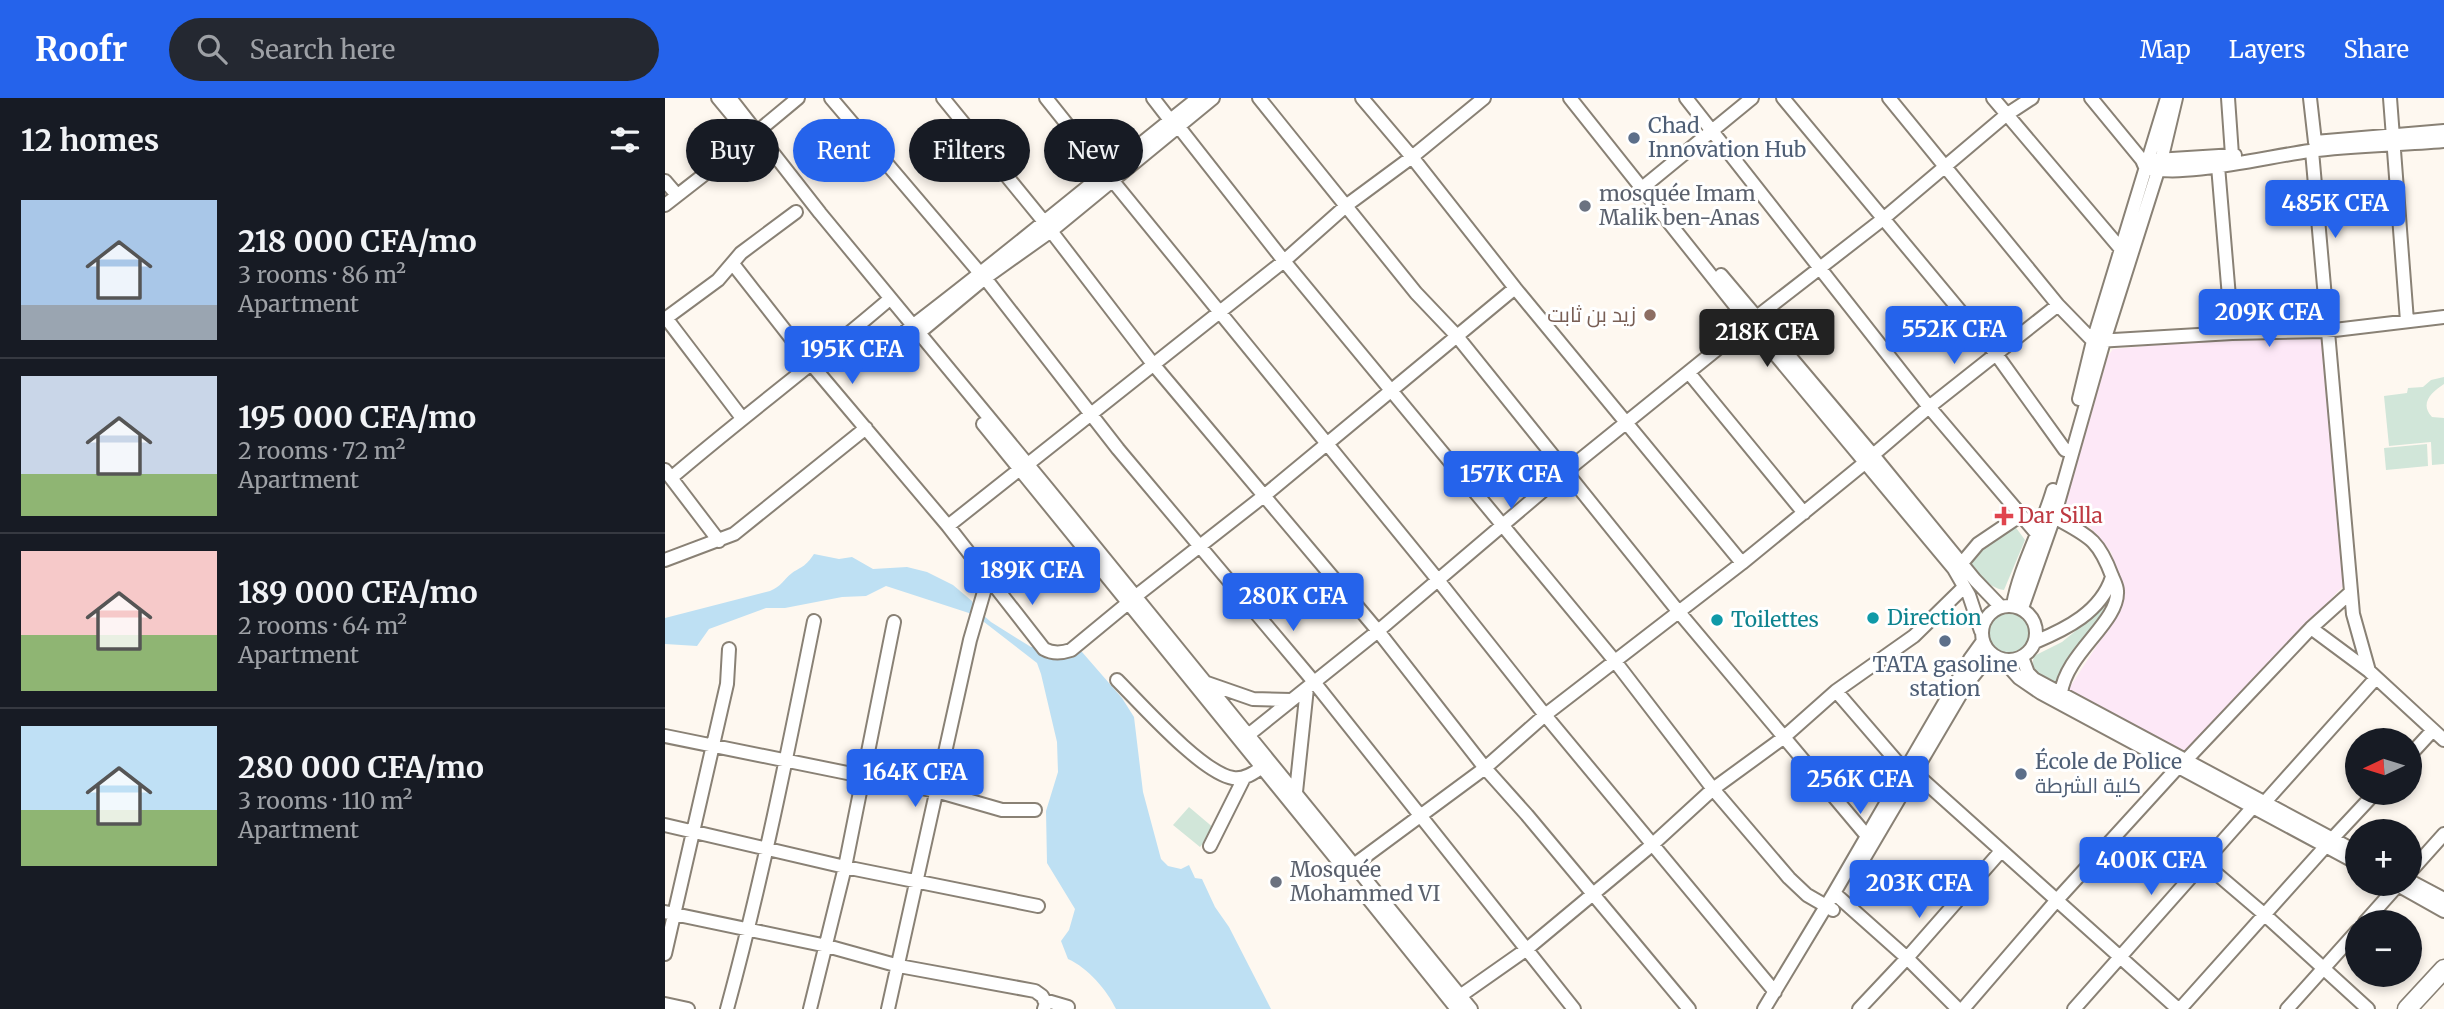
<!DOCTYPE html>
<meta charset="utf-8">
<style>
body{margin:0;font-family:Merriweather,Cairo,serif;background:#242831;color:#f1f3f6;height:100vh;display:flex;flex-direction:column;font-size:26px;white-space:nowrap}
*{box-sizing:border-box;margin:0}
p{font-size:23px;color:#9ea1a6}
.icon{flex:none;width:38px;height:38px;fill:none;stroke:currentColor;stroke-width:2;stroke-linecap:round;stroke-linejoin:round}
.map{position:relative;flex:1;overflow:hidden}
.panel{display:flex;flex-direction:column;background:#171b24;width:665px}
.panel>*{flex:none}
.guide{position:absolute;left:21px;top:21px;width:665px;height:63px;display:flex;gap:14px}
.needle{width:46px;rotate:266deg}
.buttons{position:absolute;left:1680px;top:630px;display:grid;gap:14px}
.buttons a{display:grid;place-items:center;width:77px;height:77px;border-radius:50%;background:#171b24;box-shadow:0 4px 10px #0003;font-size:35px}
.price{position:absolute;translate:-50% -60px;padding:0 16px;border-radius:7px;background:#2563eb;color:#fff;font-size:23px;line-height:46px;filter:drop-shadow(0 2px 4px #0008)}
.price::after{content:'';position:absolute;left:50%;top:42px;width:21px;height:16px;margin-left:-10px;background:inherit;clip-path:polygon(0 0,100% 0,50% 100%)}
.price.active{background:#222;color:#fff}
ul{padding:0;list-style:none}
li{display:flex;align-items:center;gap:21px;height:175px;padding:0 21px}
li+li{border-top:2px solid #363941}
li span{display:grid;place-items:center;flex:none;width:196px;height:140px;border-radius:0px;color:#555}
li>.icon{margin-inline-start:auto}
span .icon{width:84px;height:84px;fill:#fffc;stroke-width:1}
li b{font-size:30px}
h2{display:flex;justify-content:space-between;align-items:center;height:84px;padding:0 21px;font-size:30px}
.tag{padding:0 24px;border-radius:32px;background:#171b24;box-shadow:0 4px 10px #0003;font-size:24px;line-height:63px}
.tag.active{background:#2563eb;color:#fff}
header{display:flex;align-items:center;gap:42px;box-sizing:border-box;height:98px;padding:0 35px;background:#2563eb;color:#fff}
header strong{font-size:33px}
nav{display:flex;gap:38px;margin-inline-start:auto;font-size:24px}
.search{width:490px;height:63px;background:#242831;display:flex;align-items:center;gap:18px;box-sizing:border-box;padding:0 24px;border-radius:38px;color:#9ea1a6;font-size:26px}
main{display:flex;flex:1;min-height:0}
.map>svg:first-child{display:block}
.medical{fill:#fde8f7}
.green{fill:#d1e6d9}
.water{fill:#bee0f3}
.lines{fill:none;stroke-linecap:round;stroke-linejoin:round}
.minor-casing{stroke:#898175;stroke-width:16}
.highway-casing{stroke:#898175;stroke-width:21}
.minor{stroke:#fff;stroke-width:12}
.highway{stroke:#fff;stroke-width:18}
.service-dot{fill:#5c6f8a;stroke:#fff;stroke-width:2.5}
.worship-dot{fill:#6b7280;stroke:#fff;stroke-width:2.5}
.education-dot{fill:#8d6e63;stroke:#fff;stroke-width:2.5}
.health-dot{fill:#e0444e;stroke:#fff;stroke-width:2.5}
.culture-dot{fill:#0f9aa8;stroke:#fff;stroke-width:2.5}
.labels{text-anchor:middle;stroke-width:6;stroke-linejoin:round;paint-order:stroke}
.service-label{font-size:21px;fill:#4e5e75;stroke:#fff;text-anchor:start}
.worship-label{font-size:21px;fill:#5b616d;stroke:#fff;text-anchor:start}
.education-label{font-size:21px;fill:#785e54;stroke:#fff;text-anchor:end}
.health-label{font-size:21px;fill:#be3a42;stroke:#fff;text-anchor:start}
.culture-label{font-size:21px;fill:#0d838f;stroke:#fff;text-anchor:start}
</style>
<header>
<strong>Roofr</strong>
<div class="search"><svg class="icon" aria-label="search" viewBox="0 0 24 24"><circle cx="10" cy="10" r="6"/><path d="M15 15l6 6"/></svg>Search here</div>
<nav><a>Map</a><a>Layers</a><a>Share</a></nav>
</header>
<main>
<section class="panel">
<h2>12 homes<svg class="icon" aria-label="filters" viewBox="0 0 24 24"><path d="M4 7h16M4 17h16"/><circle cx="9" cy="7" r="2"/><circle cx="15" cy="17" r="2"/></svg></h2>
<ul>
<li><span style="background:linear-gradient(#a9c7e8 75%,#9aa5b1 0)"><svg class="icon" aria-label="home" viewBox="0 0 24 24"><path d="M3 11l9-7 9 7M6 9v11h12V9"/></svg></span><div><b>218 000 CFA/mo</b><p>3 rooms · 86 m²</p><p>Apartment</p></div></li>
<li><span style="background:linear-gradient(#c9d6e8 70%,#8fb573 0)"><svg class="icon" aria-label="home" viewBox="0 0 24 24"><path d="M3 11l9-7 9 7M6 9v11h12V9"/></svg></span><div><b>195 000 CFA/mo</b><p>2 rooms · 72 m²</p><p>Apartment</p></div></li>
<li><span style="background:linear-gradient(#f6c9c9 60%,#8fb573 0)"><svg class="icon" aria-label="home" viewBox="0 0 24 24"><path d="M3 11l9-7 9 7M6 9v11h12V9"/></svg></span><div><b>189 000 CFA/mo</b><p>2 rooms · 64 m²</p><p>Apartment</p></div></li>
<li><span style="background:linear-gradient(#bfe0f5 60%,#8fb573 0)"><svg class="icon" aria-label="home" viewBox="0 0 24 24"><path d="M3 11l9-7 9 7M6 9v11h12V9"/></svg></span><div><b>280 000 CFA/mo</b><p>3 rooms · 110 m²</p><p>Apartment</p></div></li>
</ul>
</section>
<div class="map">
<svg width="1779" height="911" viewBox="0 0 1779 911">
<rect width="100%" height="100%" fill="#fef8f0"/>
<path class="medical" d="M1659,232L1678,488L1521,657L1403,592L1449,521L1456,489L1446,454L1425,429L1397,416L1443,258L1448,251Z"/>
<path class="green" d="M1779,279V286C1767,294 1754,305 1767,319L1779,320V366L1767,367L1766,344L1724,348L1719,298L1742,295L1743,290L1758,289L1766,282Z
M1762,346L1763,368L1721,372L1719,350Z
M1349,427L1360,442L1339,492C1323,490 1314,475 1304,463L1321,445Z
M1447,503L1444,514L1400,568L1392,586L1371,573L1367,568L1369,558L1397,544Z
M1322 534a22 22 0 1 1 44 0a22 22 0 1 1-44 0Z
M524,709L550,731L535,749L508,727Z"/>
<path class="water" d="M149,456L174,461L187,459L208,471L242,469L262,474L288,487L307,503L310,510L326,524L366,549H385L417,554L457,600L469,619L478,694L496,761L503,768L516,771L524,767L530,780L537,781L550,809L564,829L606,911H451C442,892 423,870 403,861L396,843L404,832L410,811L382,765L381,713L393,674L392,644L376,576L372,565L310,517L221,488L201,498L177,499L120,510H101L44,531L32,548L0,546V520L105,493C117,488 118,482 127,475C139,467 140,469 149,456Z"/>
<g class="lines">
<g class="minor-casing">
<path id="minor" d="M53,0L102,59
M65,0L155,115L383,391L806,911
M166,0L314,174
M278,0L380,125
M381,0L441,75
M488,0L505,22
M594,0L751,195L791,237L1013,513L1202,738
M697,0L747,59L850,190
M905,0L1084,225L1289,471L1304,497L1316,533
M1021,0L1264,309L1373,437
M1118,0L1331,256L1400,352
M1224,0L1393,207L1428,243
M1328,0L1455,150
M1426,0L1477,62L1480,69C1515,81 1605,58 1645,53C1689,47 1735,47 1779,43
M1563,0L1567,57
M1645,0L1650,44
M1725,0L1742,223
M513,28L619,163L949,562L1048,691L1124,780L1142,797L1168,812
M92,34L133,0
M1650,44L1779,33
M1647,53L1688,516L1704,573L1779,642
M1491,62L1570,57
M1553,68L1567,235
M447,82L773,482L880,617L1110,894
M0,83L12,97
M982,86L1087,0
M0,107L86,40
M386,133L488,266L713,533L820,670L862,717L1024,911
M68,166L147,267L283,428L379,551C388,556 397,555 406,552L463,505
M1056,177L1208,357L1310,482L1335,508
M320,180L453,351L649,584L909,911
M1,220L77,320
M0,221L53,182L76,155L131,114
M242,232C341,157 436,77 533,0
M249,239L320,180L386,133L548,0
M1432,243L1567,235L1661,233L1779,219
M1024,275L1139,415
M1414,301L1428,243L1502,0
M318,326L682,774
M1208,357L1264,309L1393,207
M363,366L619,163L682,107L747,59L819,0
M0,372L54,443
M6,380C76,320 150,265 220,205
M1389,419C1423,438 1433,440 1447,478C1449,483 1452,488 1452,493C1454,524 1401,555 1396,595
M283,428L355,371
M0,462L69,436L201,330
M1297,465L1313,446L1356,417
M471,498L600,397L850,190L1077,465
M1348,507C1354,471 1377,430 1388,392
M1317 535a27 27 0 1 1 54 0a27 27 0 1 1-54 0Z
M1357,510L1389,419L1439,243L1496,63L1511,0
M1646,530L1704,573
M1370,544C1401,531 1436,514 1447,479
M1357,559L1363,575L1369,581L1692,754
M1337,561L1354,580L1376,595L1692,765
M452,582C476,606 537,675 568,680C579,682 589,675 597,669
M542,585L588,601L626,602
M1171,593L1240,673
M0,638L271,693L337,712H370
M577,642L713,533L900,374L1093,218L1218,121L1341,17L1367,0
M1745,657L1768,632
M1522,661L1646,530L1686,494
M1250,675L1513,911
M631,694L642,590
M1600,704L1711,580
M0,727L180,769L373,808
M1667,741L1710,695
M545,748L579,680
M1539,765L1600,817L1703,911
M1195,767L1301,587L1326,556
M682,772L820,670L880,617L1077,465L1202,363
M1745,774L1779,736
M1745,783L1779,801
M1731,786L1779,813
M1169,795L1242,860L1293,911
M702,799L792,911
M0,814L162,848L234,868L370,893L377,898L381,905L379,911
M1700,824L1733,787
M0,856L62,586L64,551
M795,898L862,851L988,746L1048,691L1118,640L1171,593L1249,538L1299,489
M379,902L403,909
M0,906L23,911
M62,911C97,783 123,653 149,523
M145,911L180,769L229,524
M223,911L305,542L323,480
M1099,911L1169,795L1305,561L1318,543
M1194,911L1242,860L1336,753
M1298,911L1391,803L1514,668
M1409,911L1588,709
M1515,911L1660,749
M1622,911L1692,833"/>
</g>
<g class="highway-casing">
<path id="highway" d="M1742,911L1779,871"/>
</g>
<use href="#minor" class="minor"/>
<use href="#highway" class="highway"/>
</g>
<g class="service-dot">
<circle cx="969" cy="40" r="7"/>
<circle cx="1280" cy="543" r="7"/>
<circle cx="1356" cy="676" r="7"/>
</g>
<g class="worship-dot">
<circle cx="920" cy="108" r="7"/>
<circle cx="611" cy="784" r="7"/>
</g>
<circle class="education-dot" cx="985" cy="217" r="7"/>
<path class="health-dot" d="M1335.5 407.5h7v7h7v7h-7v7h-7v-7h-7v-7h7z"/>
<g class="culture-dot">
<circle cx="1208" cy="520" r="7"/>
<circle cx="1052" cy="522" r="7"/>
</g>
<g class="labels">
<g class="service-label">
<text x="983" y="35">Chad<tspan x="983" dy="24">Innovation Hub</tspan></text>
<text x="1280" y="574" text-anchor="middle">TATA gasoline<tspan x="1280" dy="24">station</tspan></text>
<text x="1370" y="671">École de Police<tspan x="1370" dy="24">كلية الشرطة</tspan></text>
</g>
<g class="worship-label">
<text x="934" y="103">mosquée Imam<tspan x="934" dy="24">Malik ben-Anas</tspan></text>
<text x="625" y="779">Mosquée<tspan x="625" dy="24">Mohammed VI</tspan></text>
</g>
<g class="education-label">
<text x="971" y="224">زيد بن ثابت</text>
</g>
<g class="health-label">
<text x="1353" y="425">Dar Silla</text>
</g>
<g class="culture-label">
<text x="1222" y="527">Direction</text>
<text x="1066" y="529">Toilettes</text>
</g>
</g>
</svg>
<div class="buttons">
<a><svg class="needle" viewBox="-14 -14 28 28"><path d="M0-13l5 13h-10z" fill="#e53935"/><path d="M0 13l5-13h-10z" fill="#9ea1a6"/></svg></a>
<a>+</a>
<a>−</a>
</div>
<b class="price" style="left:1670px;top:142px">485K CFA</b>
<b class="price" style="left:1604px;top:251px">209K CFA</b>
<b class="price" style="left:1289px;top:268px">552K CFA</b>
<b class="price active" style="left:1102px;top:271px">218K CFA</b>
<b class="price" style="left:187px;top:288px">195K CFA</b>
<b class="price" style="left:846px;top:413px">157K CFA</b>
<b class="price" style="left:367px;top:509px">189K CFA</b>
<b class="price" style="left:628px;top:535px">280K CFA</b>
<b class="price" style="left:250px;top:711px">164K CFA</b>
<b class="price" style="left:1195px;top:718px">256K CFA</b>
<b class="price" style="left:1486px;top:799px">400K CFA</b>
<b class="price" style="left:1254px;top:822px">203K CFA</b>
<div class="guide">
<a class="tag">Buy</a>
<a class="tag active">Rent</a>
<a class="tag">Filters</a>
<a class="tag">New</a>
</div>
</div>
</main>
